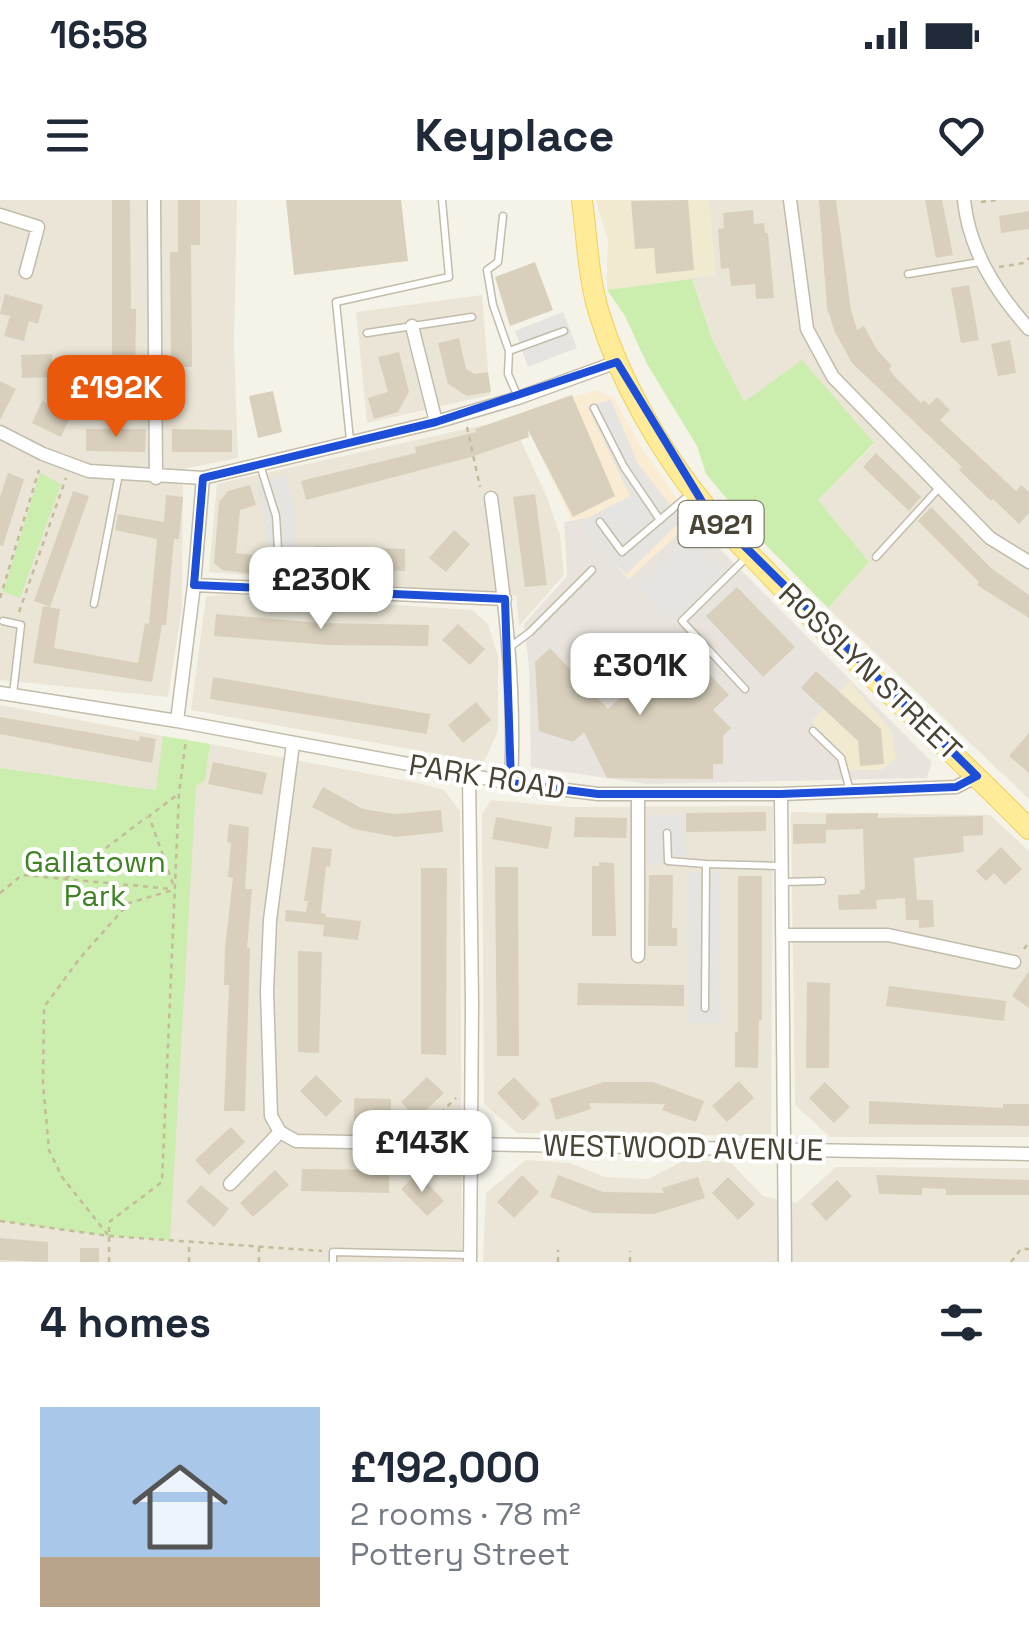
<!DOCTYPE html>
<meta charset="utf-8">
<style>
body{margin:0;font-family:"Space Grotesk",sans-serif;background:#f6f6f7;color:#1f2937;height:100vh;display:flex;flex-direction:column;font-size:38px;white-space:nowrap}
*{box-sizing:border-box;margin:0}
p{font-size:32px;color:#747a83}
.icon{flex:none;width:55px;height:55px;fill:none;stroke:currentColor;stroke-width:2;stroke-linecap:round;stroke-linejoin:round}
.map{position:relative;height:1062px;overflow:hidden}
.sheet{display:flex;flex-direction:column;background:#fff;flex:1}
.sheet>*{flex:none}
.price{position:absolute;translate:-50% -85px;padding:0 22px;border-radius:20px;background:#fff;color:#222;font-size:32px;line-height:65px;filter:drop-shadow(0 2px 5px #0008)}
.price::after{content:'';position:absolute;left:50%;top:60px;width:30px;height:22px;margin-left:-15px;background:inherit;clip-path:polygon(0 0,100% 0,50% 100%)}
.price.current{background:#ea580c;color:#fff}
ul{padding:0;list-style:none}
li{display:flex;align-items:center;gap:30px;height:250px;padding:0 40px}
li span{display:grid;place-items:center;flex:none;width:280px;height:200px;border-radius:0px;color:#555}
li>.icon{margin-inline-start:auto}
span .icon{width:120px;height:120px;fill:#fffc;stroke-width:1}
li b{font-size:42px}
h2{display:flex;justify-content:space-between;align-items:center;height:120px;padding:0 40px;font-size:42px}
.status{display:flex;justify-content:space-between;align-items:center;height:70px;padding:0 50px;background:#fff;direction:ltr}
.status svg{height:28px;fill:currentColor}
header{display:flex;justify-content:space-between;align-items:center;height:130px;padding:0 40px;background:#fff;font-size:45px;font-weight:700}
.map>svg:first-child{display:block}
.residential{fill:#eae5d6}
.commercial{fill:#f9ecd2}
.industrial{fill:#e8e4dd}
.education{fill:#f0ead1}
.green{fill:#cbedae}
.parking{fill:#e6e4e0}
.building{fill:#d8d0bc}
.lines{fill:none;stroke-linecap:round;stroke-linejoin:round}
.service-casing{stroke:#c2bcaa;stroke-width:9}
.minor-casing{stroke:#c2bcaa;stroke-width:15}
.primary-casing{stroke:#efd05d;stroke-width:22}
.path{stroke:#c5ba9a;stroke-width:2.5;stroke-dasharray:5 5;stroke-linecap:butt}
.service{stroke:#fff;stroke-width:6}
.minor{stroke:#fff;stroke-width:12}
.primary{stroke:#ffeb98;stroke-width:20}
.marked{fill:none;stroke:#1d4ed8;stroke-width:8;stroke-linejoin:round}
.labels{text-anchor:middle;stroke-width:8;stroke-linejoin:round;paint-order:stroke}
.shield{fill:#fff;stroke:#807c72;stroke-width:2.5}
.shield-label{font-size:28px;font-weight:bold;fill:#4a4436}
.street-label{font-size:30px;fill:#4a4436;stroke:#fff}
.park-label{font-size:30px;fill:#3e8223;stroke:#fff}
</style>
<div class="status"><b>16:58</b><svg viewBox="0 0 49 12"><path d="M0 12V9h3v3zM5 12V6h3v6zM10 12V3h3v9zM15 12V0h3v12zM26 1h20v11H26zM47 4h2v5h-2z"/></svg></div>
<header><svg class="icon" aria-label="menu" viewBox="0 0 24 24"><path d="M4 6h16M4 12h16M4 18h16"/></svg>Keyplace<svg class="icon" aria-label="heart" viewBox="0 0 24 24"><path d="M12 20l-8-8c-3-5 5-10 8-4 3-6 11-1 8 4z"/></svg></header>
<div class="map">
<svg width="1029" height="1062" viewBox="0 0 1029 1062">
<rect width="100%" height="100%" fill="#f5f3e8"/>
<path class="residential" d="M0,0H237L234,144L238,258L183,269L182,407L168,497L0,480Z
M596,0H1029V599L828,408L869,362L818,300L874,244L744,203L712,139L692,79L607,90L608,40Z
M482,95L490,195L367,223L356,112Z
M511,219L548,300L560,335L564,375L519,426L516,396L209,372L217,284Z
M227,394L472,410L488,424L498,456V531L484,562L191,510L206,397Z
M0,505L163,536L157,590L0,568Z
M210,544L418,583L444,590L460,611L462,1062H0V1018L196,586L205,581Z
M491,600L570,607L773,606L771,936L517,933L484,904L482,614Z
M791,612L990,615L1029,651V937H830L795,905Z
M526,960L570,963L605,977L648,979L685,960L730,962L763,996L796,1003L836,967L1029,968V1062H483L486,993Z"/>
<path class="commercial" d="M596,190L614,198L640,245L692,321L629,379L609,359L584,318L571,320L521,214Z"/>
<path class="industrial" d="M584,318L609,359L629,379L692,321L932,562L927,578L647,584L531,567L529,467L524,424L567,376L564,322Z"/>
<path class="education" d="M596,0H709L716,75L607,90L608,40Z
M849,481L892,532L896,559L881,570H849L843,553L811,522Z"/>
<path class="green" d="M692,79L712,139L744,202L802,160L874,243L818,300L869,362L828,408L764,343L706,274L697,246L647,164L625,116L607,90Z
M40,273L61,284L20,398L3,392Z
M163,536L210,544L205,581L196,586L170,1040L109,1036L0,1021V568L156,590Z"/>
<path class="parking" d="M563,112L577,148L528,167L515,131Z
M611,200L638,264L682,320L627,374L598,351L580,322L630,296L587,206Z
M286,274L295,315L297,365L273,367L256,284Z
M689,337L724,373L671,423L637,387Z
M647,615H685V665H647Z
M719,671L721,823H688L687,672Z"/>
<path class="building" d="M112,0H130L131,109H136L135,190L112,189Z
M178,0H200V45H191L192,167H171L170,52H178Z
M286,0H401L408,61L294,75Z
M688,0L694,70L656,74L654,48L635,49L631,1Z
M819,0H836L851,110L857,130L864,126L877,150L892,166L889,169L896,178L921,203L924,200L929,205L937,197L950,210L940,220L1016,291L1021,285L1029,292V313L1019,324L993,299L991,301L959,270L962,267L852,163L835,132L827,108Z
M925,0H942L953,55L936,58Z
M753,10L754,24L764,23L765,33H768L774,98L756,99L755,84L731,86L729,68L721,69L718,29L724,28L723,13Z
M1029,11V29L1001,33L999,16Z
M535,62L553,110L510,126L495,77Z
M969,85L979,140L961,143L951,88Z
M5,94L43,105L38,124L29,121L24,141L4,136L10,116L0,114Z
M459,138L466,169L475,174L488,172L491,192L467,196L448,184L438,143Z
M1010,140L1016,173L998,176L991,144Z
M399,152L409,192L398,212L374,219L368,198L388,192L378,157Z
M52,154L53,177L22,178L21,155Z
M0,181L16,189L0,220Z
M273,191L282,232L258,238L249,196Z
M572,195L615,296L573,317L528,230L529,237L471,257L306,300L301,281L416,253L415,247L476,232L475,229Z
M42,201L71,215L61,237L32,223Z
M86,229H146L145,252L86,251Z
M172,229L232,230V252H172Z
M876,253L921,297L909,311L863,267Z
M8,273L24,279L3,346L0,345V297Z
M250,285L256,305L240,310L236,353L263,356L261,375L222,370L214,363L219,302L228,291Z
M73,291L89,296L50,407L34,401Z
M535,294L547,385L525,387L513,297Z
M166,295L183,297L179,339H174L166,425H162L152,482L33,463L43,406L60,409L54,448L138,463L145,423L149,424L157,339L115,330L118,314L164,322Z
M931,307L991,368L1029,395V418L977,385L979,382L918,321Z
M454,330L470,344L446,372L429,358Z
M315,346L405,349V371L314,368Z
M737,387L795,447L763,477L706,416Z
M216,414L319,423L429,425L428,446L329,445L214,436Z
M458,424L485,449L470,465L442,440Z
M679,442L729,495L713,510L731,528L723,536V564H713V579L607,578L584,532L573,542L539,531L535,462L550,448L608,509Z
M816,471L881,529L884,564L860,566L858,541L801,488Z
M213,477L430,514L427,534L210,499Z
M476,502L491,520L463,543L448,525Z
M0,517L139,541L140,536L156,539L152,563L0,534Z
M1029,533V573L1009,556Z
M213,562L267,573L262,595L208,584Z
M323,587L363,609L395,614L441,610L443,632L396,637L354,629L312,607Z
M766,612V631L686,632V613Z
M878,613V618L983,616V635L963,636L964,652L914,658L917,700H933L934,727L919,728V720H906L905,698L876,700L877,709L839,710L838,695L860,694V690L865,689L863,629L826,630V614Z
M496,617L552,627L548,649L492,639Z
M575,617L627,618L626,638L574,637Z
M229,624L249,627L245,689H252L247,748H250L245,911H224L229,785H224L225,748L233,678L228,677L231,643L227,642Z
M793,624H826V643L793,644Z
M312,647L332,649L330,667L326,666L321,713L326,714V717L361,721L358,740L323,736L324,725L285,721L286,710L306,712L308,701H304Z
M1001,647L1022,669L1005,685L994,673L986,681L976,671Z
M599,662L614,663L616,736H592V666H599Z
M495,667H518L519,856H497Z
M421,668H447L446,855L421,854Z
M649,675H673L672,728H677V746H648Z
M738,676H762V820H759L758,868L735,867V832H738Z
M298,751L322,752L319,853L298,852Z
M1029,771V808L1012,796Z
M807,782L830,783L829,868H806Z
M578,783L684,785V806L577,805Z
M889,786L1006,801L1004,821L886,806Z
M316,875L342,901L326,917L300,891Z
M427,877L444,893L417,919L401,902Z
M514,877L540,904L523,921L497,893Z
M739,881L754,898L727,922L712,906Z
M604,882H653L704,901L696,922L662,910L665,904L589,903L591,909L556,920L550,899Z
M825,882L850,907L834,923L809,898Z
M354,898L391,899V922L354,921Z
M869,901L1003,908V904H1029V926L869,924Z
M231,927L245,942L209,975L195,960Z
M302,969L389,970V993L301,991Z
M275,970L289,985L253,1017L240,1003Z
M418,973L444,1001L427,1016L401,989Z
M522,975L539,992L514,1018L497,1002Z
M558,975L603,992L664,993L662,988L698,977L705,998L654,1014L593,1013L550,997Z
M876,975L1029,980V995H946V989L922,988V995L879,994Z
M728,977L755,1004L738,1020L712,993Z
M837,980L852,996L826,1021L811,1004Z
M201,985L229,1009L214,1027L186,1002Z
M0,1038L48,1042V1062L0,1060Z
M80,1048H99V1062H80Z"/>
<g class="lines">
<g class="service-casing">
<path id="service" d="M503,16L498,62L487,70L493,105L509,151
M908,74L980,62
M367,133L472,117
M518,197L508,174L509,151L564,131
M594,208L624,267L660,320
M350,240L336,102L449,77L442,0
M260,265L276,316L279,365
M600,322L622,352L689,295
M876,357L939,288
M94,404L119,274
M3,421L21,425L13,494
M510,447L530,432L592,370
M745,489L682,421L746,358
M813,531L841,558L850,591
M667,633L668,661L706,664
M783,682L822,681
M705,808L706,664L780,666
M333,1062V1052L469,1055"/>
</g>
<g class="minor-casing">
<path id="minor" d="M154,0L156,278
M790,0L807,129L833,177L990,338L1029,362
M964,0C969,50 996,92 1029,129
M0,15L38,27L26,72
M412,126L436,222
M0,232L43,254L89,271L203,278L436,222L518,198L617,162
M491,298C504,393 516,487 511,583
M194,385L505,399
M0,493L177,521L511,583L598,594H781L956,587L977,576
M177,521L194,385L203,278
M293,544L270,720L267,791L271,916L280,932L296,941L1029,954
M469,576L472,803L470,1062
M781,594L785,1062
M782,735H888L1014,762
M638,756V594
M230,984L280,932"/>
</g>
<g class="primary-casing">
<path id="primary" d="M582,0C587,38 588,76 599,113C620,181 660,251 705,306C724,330 747,351 768,373C852,462 944,542 1029,629"/>
</g>
<path class="path" d="M981,2L996,0
M999,67L1024,63L1029,58
M467,227L480,287
M0,398L39,270
M19,412L66,278
M66,678L147,617
M173,684L149,616L177,595
M0,693L22,675L172,689
M1024,749L1029,742
M426,927L456,898
M0,1021L109,1036L322,1051
M108,1035L62,977L49,950L43,884L44,807L80,758L129,703L173,690
M259,1047V1062
M109,1062V1022L162,982L179,593L186,539
M189,1062V1042
M558,1062V1050
M630,1062V1051
M1011,1062L1021,1049H1029"/>
<use href="#service" class="service"/>
<use href="#minor" class="minor"/>
<use href="#primary" class="primary"/>
</g>
<path class="marked" d="M617,162L706,308L977,576L956,587L781,594H598L511,583L505,399L194,385L203,278L436,222Z"/>
<g class="labels">
<rect class="shield" x="678.5" y="301" width="85" height="46" rx="8"/>
<g class="shield-label">
<text x="721" y="334">A921</text>
</g>
<g class="street-label">
<text transform="translate(870 472) rotate(44)" y="10">ROSSLYN STREET</text>
<text transform="translate(487 577) rotate(9)" y="10">PARK ROAD</text>
<text transform="translate(683 948) rotate(1)" y="10">WESTWOOD AVENUE</text>
</g>
<g class="park-label">
<text x="95" y="672">Gallatown<tspan x="95" dy="34">Park</tspan></text>
</g>
</g>
</svg>
<b class="price current" style="left:116px;top:240px">£192K</b>
<b class="price" style="left:321px;top:432px">£230K</b>
<b class="price" style="left:640px;top:518px">£301K</b>
<b class="price" style="left:422px;top:995px">£143K</b>
</div>
<section class="sheet">
<h2>4 homes<svg class="icon" aria-label="filters" viewBox="0 0 24 24"><path d="M4 7h16M4 17h16"/><circle cx="9" cy="7" r="2"/><circle cx="15" cy="17" r="2"/></svg></h2>
<ul>
<li><span style="background:linear-gradient(#a9c7e8 75%,#b9a48a 0)"><svg class="icon" aria-label="home" viewBox="0 0 24 24"><path d="M3 11l9-7 9 7M6 9v11h12V9"/></svg></span><div><b>£192,000</b><p>2 rooms · 78 m²</p><p>Pottery Street</p></div></li>
</ul>
</section>
